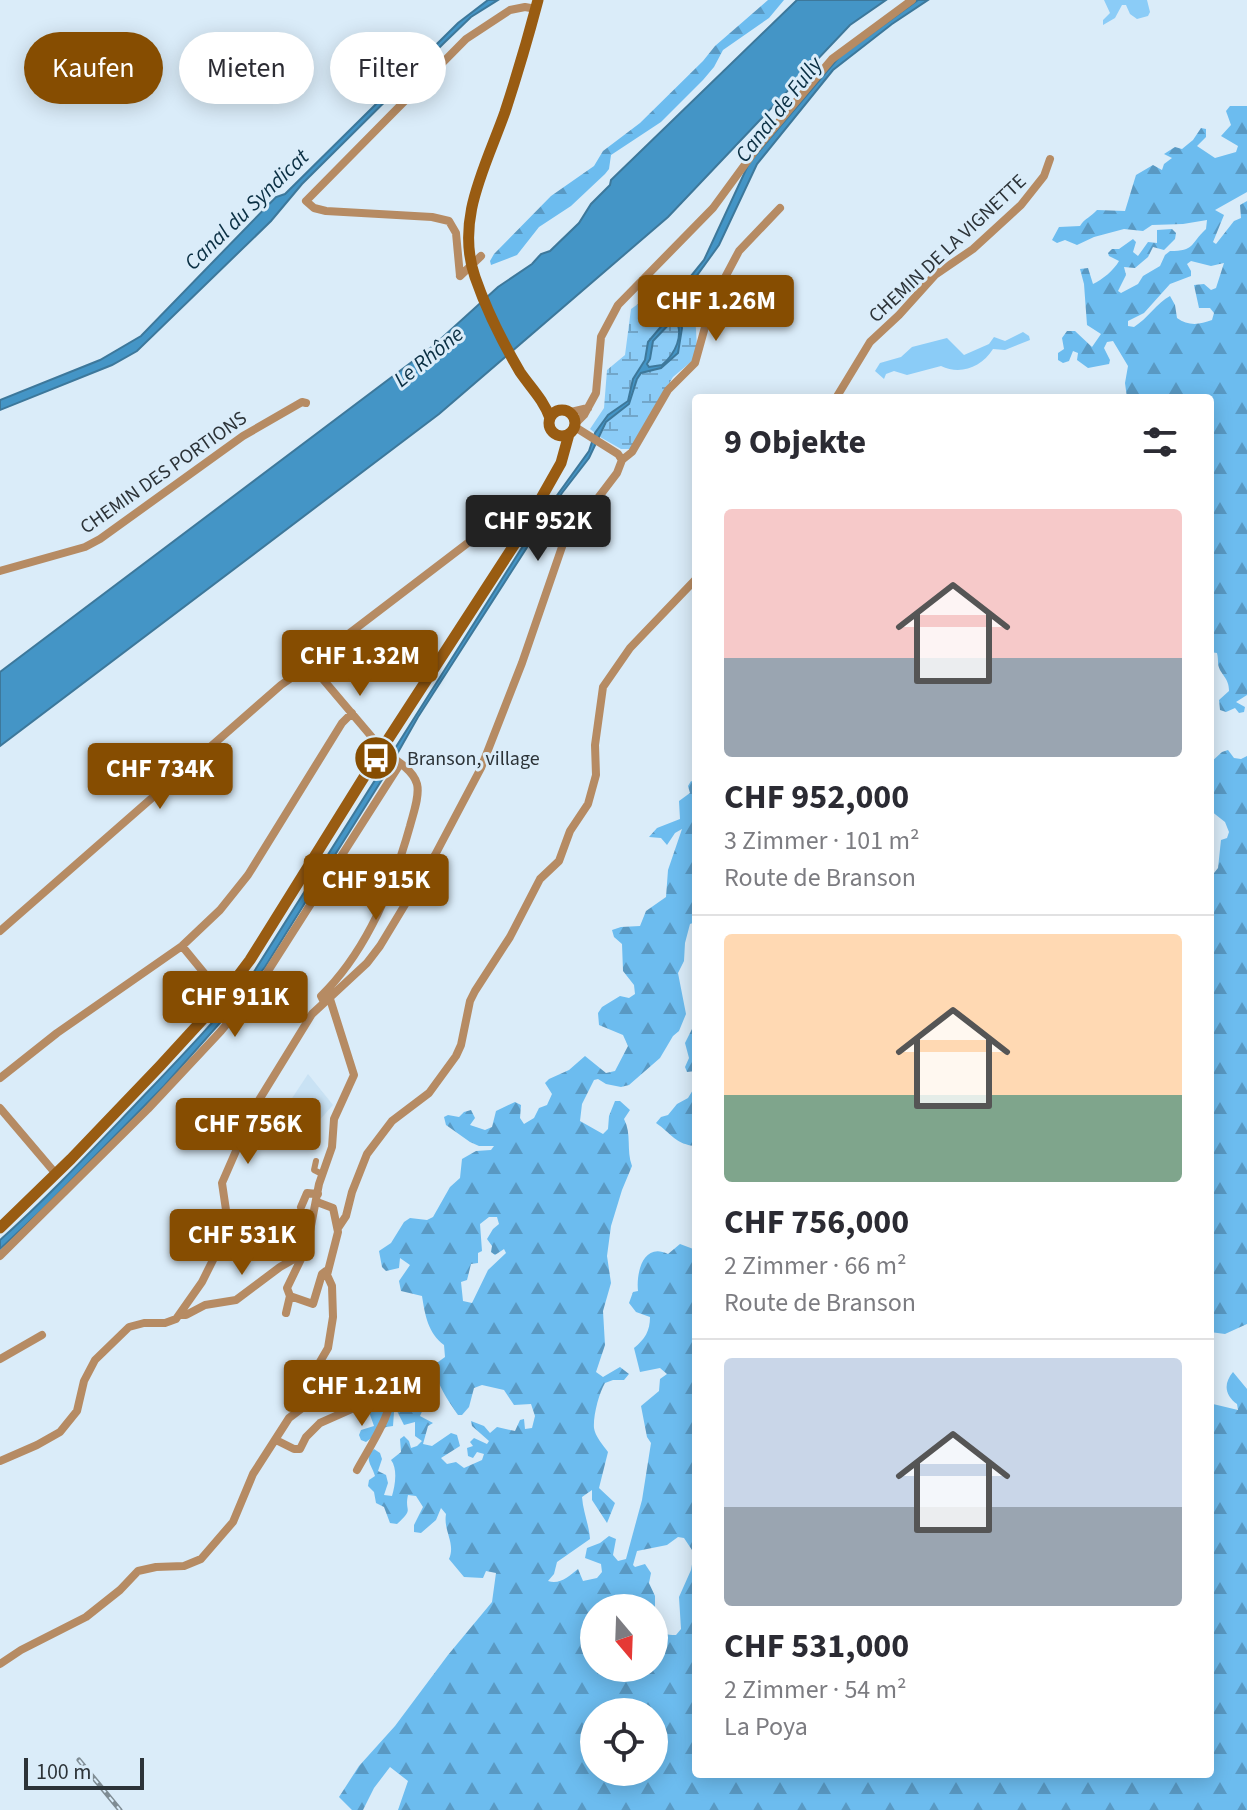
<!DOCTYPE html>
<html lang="de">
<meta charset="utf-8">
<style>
body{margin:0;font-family:"Source Sans 3",sans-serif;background:#f7f7f7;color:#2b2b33;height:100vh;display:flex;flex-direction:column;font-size:30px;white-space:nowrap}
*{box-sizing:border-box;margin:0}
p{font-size:26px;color:#7c7c81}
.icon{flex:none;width:44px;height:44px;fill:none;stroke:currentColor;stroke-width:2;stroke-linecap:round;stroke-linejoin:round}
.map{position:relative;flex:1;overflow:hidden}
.side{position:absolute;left:692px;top:394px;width:522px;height:1384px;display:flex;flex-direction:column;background:#fff;border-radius:8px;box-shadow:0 4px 20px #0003}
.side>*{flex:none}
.top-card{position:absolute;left:24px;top:32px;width:548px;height:72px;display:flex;gap:16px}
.needle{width:52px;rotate:161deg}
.tools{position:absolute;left:580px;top:1594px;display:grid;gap:16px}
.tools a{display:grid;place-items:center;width:88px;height:88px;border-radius:50%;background:#fff;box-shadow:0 4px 20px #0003;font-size:40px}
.scale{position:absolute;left:24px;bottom:20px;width:120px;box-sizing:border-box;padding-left:8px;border:4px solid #2c3338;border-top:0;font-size:22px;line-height:28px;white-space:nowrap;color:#2c3338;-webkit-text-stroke:6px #daecf9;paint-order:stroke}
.price{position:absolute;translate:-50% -68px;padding:0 18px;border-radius:8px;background:#864d01;color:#fff;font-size:26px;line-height:52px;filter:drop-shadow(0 2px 4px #0008)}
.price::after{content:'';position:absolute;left:50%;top:48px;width:24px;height:18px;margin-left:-12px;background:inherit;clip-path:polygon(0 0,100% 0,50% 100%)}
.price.on{background:#222;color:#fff}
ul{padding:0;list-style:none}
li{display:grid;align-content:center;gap:16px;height:424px;padding:0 32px}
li+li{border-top:2px solid #e1e1e2}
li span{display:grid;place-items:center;height:248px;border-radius:8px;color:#555}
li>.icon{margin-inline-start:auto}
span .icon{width:144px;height:144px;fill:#fffc;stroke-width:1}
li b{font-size:34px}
h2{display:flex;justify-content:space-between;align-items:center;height:96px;padding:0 32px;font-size:34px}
.tag{padding:0 28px;border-radius:36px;background:#fff;box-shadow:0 4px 20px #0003;font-size:28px;line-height:72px}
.tag.on{background:#864d01;color:#fff}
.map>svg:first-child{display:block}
.built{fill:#c9e2f4}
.green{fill:#8bccf7}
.forest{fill:url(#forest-firs);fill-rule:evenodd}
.wetland{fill:url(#wetland-marsh)}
.water{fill:#4495c6;stroke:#3d789b;stroke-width:2;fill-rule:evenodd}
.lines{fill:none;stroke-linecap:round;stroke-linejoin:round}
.pedestrian{stroke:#b68b63;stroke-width:6}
.minor{stroke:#b68b63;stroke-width:8}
.secondary{stroke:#995c12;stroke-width:11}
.rail-casing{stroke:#7f8c94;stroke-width:5}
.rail{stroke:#daecf9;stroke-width:2;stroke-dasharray:6;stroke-linecap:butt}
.labels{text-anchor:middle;stroke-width:6;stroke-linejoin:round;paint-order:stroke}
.street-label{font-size:20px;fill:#2c3338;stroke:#daecf9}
.poi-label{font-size:20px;fill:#2c3338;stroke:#daecf9;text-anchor:start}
.water-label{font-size:22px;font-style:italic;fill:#0a2f43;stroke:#daecf9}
</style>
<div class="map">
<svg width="1247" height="1810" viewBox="0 0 1247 1810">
<defs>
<pattern id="forest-firs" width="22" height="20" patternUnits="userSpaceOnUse" patternTransform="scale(2)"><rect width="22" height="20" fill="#6cbcef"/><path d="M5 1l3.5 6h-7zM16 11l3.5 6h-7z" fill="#5999c3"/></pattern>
<pattern id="wetland-marsh" width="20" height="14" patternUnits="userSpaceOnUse" patternTransform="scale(2)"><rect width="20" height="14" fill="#8bccf7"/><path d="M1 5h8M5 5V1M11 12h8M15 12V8" fill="none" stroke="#72a6c9"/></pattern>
</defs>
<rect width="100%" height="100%" fill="#daecf9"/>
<path class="built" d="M308,1074L333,1105L301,1141L281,1126L279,1118Z"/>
<path class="green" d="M1104,0H1147L1150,12L1148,16L1137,19L1130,14L1126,5H1122L1115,18L1103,25V20L1110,13Z
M1023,332L1029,336L1030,340L1005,350L993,349C981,368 960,375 941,366L907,375L894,371L886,374L884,379L875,371L880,363L901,357L912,347L947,338L964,355L989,344L994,337L1005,341Z"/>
<path class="forest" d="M768,0H784L769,18L723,50L714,67L703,80L661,122L611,155L609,169L605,174L571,206L539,227L517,255L491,265L490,261L494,254L551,196L594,166L603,151L640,123L703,61L715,46Z
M1230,106H1247V192L1215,210L1224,215L1213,242L1216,244L1234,221L1241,218L1240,205L1247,201V695L1236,702L1245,707L1244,712L1239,713L1235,708L1226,712L1220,710L1219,700L1229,691C1229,677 1220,675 1218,664C1218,661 1218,657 1217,653L1210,652V398H1127L1125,383L1128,366L1113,341L1107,342L1104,348L1110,360L1109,364L1088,368L1077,360L1078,353L1073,351L1069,361L1063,363L1058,360V353L1064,349L1062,338L1067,331H1075L1092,347L1101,334L1087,325L1084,284L1080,269L1088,268L1093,284C1102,280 1114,270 1119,261L1109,256L1108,253L1112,249H1119L1133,239L1136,242L1133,252L1138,256L1148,242L1157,243V230L1172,229L1176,233L1175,239L1164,250L1153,247L1148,257L1135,268L1124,267L1126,275L1118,291L1121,293L1138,284L1143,276L1160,266L1165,255L1170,251C1195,251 1190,244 1206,229L1207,220L1183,224L1152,225L1143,231L1124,229L1094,237L1077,245L1065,240L1057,243L1052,240L1059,227L1080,226C1085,218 1091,217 1097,210L1125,211L1136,175L1153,165L1162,170L1164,164L1172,158L1164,154L1175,147L1182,149L1193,140L1201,128L1206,129V137L1197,146L1215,158L1236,152L1238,146L1221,136L1231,125L1226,111ZM1191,261L1211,266L1224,263L1216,288L1211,290L1204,284L1194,285L1199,308H1210L1214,313L1212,320C1199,325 1188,326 1177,318L1175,305L1170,296C1158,302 1147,319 1134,327L1128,326V321L1144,313L1170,284L1191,276V271L1187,264Z
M1228,750L1234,758L1241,759L1247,756V1324L1225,1334L1210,1332V878L1218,868L1221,840L1227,838L1229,832L1225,822L1211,811L1214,794L1210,788V763L1222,752Z
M691,781L696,783V922L690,924L685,943L684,961L678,973L686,1014L679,1031L673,1036L660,1058L629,1085L621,1087L606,1084L598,1079L594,1080L582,1104L580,1121L603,1134L608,1129L609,1116L615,1101H620L630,1110L624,1119C632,1134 626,1150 632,1166L622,1190L611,1226L607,1256L611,1283L603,1311L605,1345L596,1372L603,1377L620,1367L629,1374L624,1380H613L605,1383C599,1393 593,1416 594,1428C595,1436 603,1445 608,1452L599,1488L615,1503L607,1523L592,1500V1490L582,1497C583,1512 589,1524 590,1539L557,1562L554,1574L548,1581C560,1585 569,1576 578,1569L583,1581L597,1578L602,1572L601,1564L585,1558L587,1548L600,1543L609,1536L616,1539L613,1555L618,1561L626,1559L642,1500L651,1443L647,1437L641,1406L659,1391L660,1379L667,1374L660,1368L640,1372L634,1348C645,1339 650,1331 650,1317L636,1312L629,1303L633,1292L638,1291C636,1273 643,1242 668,1254L680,1244L696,1250V1259L692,1263L696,1264V1774H1210V1400L1213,1404L1238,1410L1237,1404C1225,1395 1223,1384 1233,1372L1247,1389V1810H398L408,1781L390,1767L374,1788L363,1810H352L339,1797L359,1766L395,1726L448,1655L492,1602L496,1573L486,1571L483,1578L464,1577L449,1559C456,1543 443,1531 446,1514L441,1508L436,1520L421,1533L414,1532V1525L423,1507L416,1496L408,1495C404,1513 415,1507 397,1524L390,1523L384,1507L376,1503L374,1492L368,1486L369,1480L375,1476C372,1465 363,1458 374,1449L380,1453L382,1459L378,1471L386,1475L388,1483L384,1495L392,1496C395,1486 398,1469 391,1460L401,1452L400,1439L404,1436L409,1441L411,1448L417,1446L422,1441L415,1436V1422L404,1425L397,1411L394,1412L393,1426L386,1427L366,1442L361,1440L359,1435L361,1430L374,1426L369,1412L373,1410L384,1412L383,1404L373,1407L370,1402L384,1388L395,1400L403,1398L400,1380L403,1378L412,1384L420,1378L425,1382L426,1391L431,1401L425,1405L420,1416L433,1423L428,1426L423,1444L432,1446L451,1433L457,1435L460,1446L441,1458L447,1464L456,1462L464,1468L482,1460L484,1454L477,1452L473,1458L468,1456L467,1448L473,1446L470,1442L474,1438L487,1444L489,1441L472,1426L471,1421L484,1426L490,1433L497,1427L515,1431L520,1420L524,1419L525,1429L532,1428L535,1416L531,1404L514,1405L504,1390L482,1385L474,1388L469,1407L462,1415H458C447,1399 437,1385 434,1365L445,1357L444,1345C428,1333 425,1315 422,1296L401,1291L399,1281L410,1265L400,1258L399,1268L386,1271L382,1267L379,1251L391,1243L404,1222L410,1218L427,1220L433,1217L450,1187L460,1178L462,1159L476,1151L491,1150L494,1146H479L470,1142L446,1125L444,1117L448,1115L459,1117L464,1112L471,1110L475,1118L470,1125L485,1130L492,1127L496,1111L515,1102L521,1105L520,1118L524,1124L534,1118L539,1108L547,1105L552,1094L545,1083L549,1079L569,1070L585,1056L606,1073L615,1071L628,1046L623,1035L599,1025L598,1013L602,1007L620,996L629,998L635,994L634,985L623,971L622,944L614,937L612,930L621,927L640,926L646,911L666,897L668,870L682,829L675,833L667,845L661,838L649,837L657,828L680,819L679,801L690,793L688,786ZM489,1217H497L499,1224L493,1229L487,1239L492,1246L491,1252L495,1255L504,1249L506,1253L488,1270L472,1303L463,1301L461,1282L467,1280L471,1264L478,1263V1253L482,1251L480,1224ZM678,1537L684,1538L694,1553L691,1570L679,1597L681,1629L676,1635C666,1635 662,1634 655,1626V1596L649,1583L651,1573L645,1564L635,1567L633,1565L637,1551L667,1545ZM594,1608H654V1668H594ZM594,1712H654V1772H594Z
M696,1010V1071L687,1072L685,1067L689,1058L685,1043L693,1027V1013Z
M696,1085V1146C676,1145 671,1133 656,1123L661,1117L668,1115L677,1104L688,1098Z"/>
<path class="wetland" d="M672,284L682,287L674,310L648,342L645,360L633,379L628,401L608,415L595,433L590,429L604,408L607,370L625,355L631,309L655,292Z
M689,291L694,296L697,347L692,361L673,377L630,449H621L600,437L609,418L629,404L639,375L643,372L657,370L677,353L682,328L679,313Z
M675,318C685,335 675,354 662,365L648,367L653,341Z"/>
<path class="water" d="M488,0H498L471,17L445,42L302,184L271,221L137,351L112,365L0,410V400L100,360L141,336L276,197L285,194L458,23Z
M797,0H886L850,25L668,217L439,414L0,746V672L433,346L498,287L532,264L541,254L550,251L579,223L591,204L610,185L611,180Z
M918,0H928L892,24L833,70L757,164L719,245L693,281L682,302L679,313L682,328L678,353L661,368L641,373L637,379L629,404L606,422L589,458L562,493L418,717L388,770L265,967L227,1015L164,1086L44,1208L0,1249V1240C47,1198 91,1151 135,1105C174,1064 214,1023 250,978L540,519L589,451L595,433L608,415L628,401L633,379L645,360L648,342L670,316L682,287L704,260L749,163L839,57ZM675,318C685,335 675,354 662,365L649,367L647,364L650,359L653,341Z"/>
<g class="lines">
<path class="pedestrian" d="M316,1161L314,1170L322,1174"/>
<path class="minor" d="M460,276L456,233L449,221L432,217L326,211L314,208L306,201L466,39L510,10L525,7L536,9
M460,276L481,256
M836,398L870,342L899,315L935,275L973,249L1021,205L1044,176L1050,159
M571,412L588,408
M575,424L584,415L596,393L601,337L618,305L713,208L757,148L832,59L912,0
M575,427L618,454L622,460
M622,460L632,452L668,390L695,363L712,302L739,251L780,208
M0,571L85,547L100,539L243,436L302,402L306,403
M382,749L321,677L317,668L321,655L511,510H521L530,518
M0,931L281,685L304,669L311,670L321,677
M182,946L223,996
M324,1002L321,996C367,951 393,887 410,826C413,814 420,796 417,784C413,769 393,758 381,750
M0,1078L57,1033L182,946L220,910L248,875L342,723L352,713
M0,1108L56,1174
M301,1207L307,1193L318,1194
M338,1228L346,1216L352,1192L367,1154L392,1121L429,1093L456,1056L461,1045L470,1001L475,991L510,937L540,879L559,861L570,831L588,804L596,775L595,745L603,687L630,648L696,579
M0,1256L148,1109L221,1031L259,985L400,764
M290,1296L313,1304L322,1274L326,1271
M286,1313L290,1296L287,1288L302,1257L310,1231L319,1184L332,1147L334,1119L354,1075L330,999
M180,1315H186L205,1305L236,1300L280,1267L301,1255
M0,1359L42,1335
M276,1440L294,1449H300L306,1437L320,1423L365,1403L381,1387L390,1386C399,1404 367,1451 357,1470
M0,1461L37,1445L60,1432L77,1411L84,1381L95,1360L129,1327L144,1323H165L176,1319L202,1282L223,1240L226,1210L222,1183L256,1105L312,1014L367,963L380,946L435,855L481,768L522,663L563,544L617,473L622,460
M0,1664L21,1650L86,1617L120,1590L138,1571L156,1567L184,1566L201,1559L233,1522L253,1474L289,1418L318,1396V1387L314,1372L328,1348L333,1317L332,1286L327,1275L338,1232L333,1208L317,1202"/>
<path class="secondary" d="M538,0C528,38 517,75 505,112C486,166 455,219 475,277C486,309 503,343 520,372C531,388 543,399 550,418
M549 423a13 13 0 1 1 26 0a13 13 0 1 1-26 0Z
M0,1228L71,1159L160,1066L216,1005L250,960L374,761L518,539L561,463L569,434"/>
<g class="rail-casing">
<path id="rail" d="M79,1760L120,1810"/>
</g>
<use href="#rail" class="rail"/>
</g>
<defs>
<g id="bus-disc" transform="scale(2.3)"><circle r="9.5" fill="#864d01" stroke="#daecf9"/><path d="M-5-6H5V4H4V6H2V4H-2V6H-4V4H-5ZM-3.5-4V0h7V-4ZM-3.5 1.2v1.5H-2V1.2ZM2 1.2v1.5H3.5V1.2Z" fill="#fff"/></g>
</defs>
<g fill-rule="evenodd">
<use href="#bus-disc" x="376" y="758"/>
</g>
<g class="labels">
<g class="street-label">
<text transform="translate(947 248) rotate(-43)" y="7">CHEMIN DE LA VIGNETTE</text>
<text transform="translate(163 472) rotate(-35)" y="7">CHEMIN DES PORTIONS</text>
</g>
<g class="poi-label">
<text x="407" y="765">Branson, village</text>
</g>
<g class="water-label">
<text transform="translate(778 109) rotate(-52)" y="8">Canal de Fully</text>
<text transform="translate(246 209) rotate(-44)" y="8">Canal du Syndicat</text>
<text transform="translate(428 356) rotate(-39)" y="8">Le Rhône</text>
</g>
</g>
</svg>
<div class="tools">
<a><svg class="needle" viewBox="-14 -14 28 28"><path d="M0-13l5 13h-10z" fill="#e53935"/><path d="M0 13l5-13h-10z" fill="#7c7c81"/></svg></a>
<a><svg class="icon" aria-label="locate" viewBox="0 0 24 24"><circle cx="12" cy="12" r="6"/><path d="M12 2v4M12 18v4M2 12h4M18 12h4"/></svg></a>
</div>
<div class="scale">100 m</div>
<b class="price" style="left:716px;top:343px">CHF 1.26M</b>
<b class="price on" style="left:538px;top:563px">CHF 952K</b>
<b class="price" style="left:360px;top:698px">CHF 1.32M</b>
<b class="price" style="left:160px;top:811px">CHF 734K</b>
<b class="price" style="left:376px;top:922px">CHF 915K</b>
<b class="price" style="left:235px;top:1039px">CHF 911K</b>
<b class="price" style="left:248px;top:1166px">CHF 756K</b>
<b class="price" style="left:242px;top:1277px">CHF 531K</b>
<b class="price" style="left:362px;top:1428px">CHF 1.21M</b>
<div class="top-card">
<a class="tag on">Kaufen</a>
<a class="tag">Mieten</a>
<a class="tag">Filter</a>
</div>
<section class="side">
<h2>9 Objekte<svg class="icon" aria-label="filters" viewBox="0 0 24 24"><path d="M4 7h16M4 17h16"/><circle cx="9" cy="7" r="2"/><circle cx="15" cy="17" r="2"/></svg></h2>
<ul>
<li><span style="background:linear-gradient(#f6c9c9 60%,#9aa5b1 0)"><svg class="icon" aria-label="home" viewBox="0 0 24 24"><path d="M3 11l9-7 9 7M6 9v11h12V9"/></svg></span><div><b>CHF 952,000</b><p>3 Zimmer · 101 m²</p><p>Route de Branson</p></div></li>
<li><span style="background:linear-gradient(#ffd9b3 65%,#7fa58c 0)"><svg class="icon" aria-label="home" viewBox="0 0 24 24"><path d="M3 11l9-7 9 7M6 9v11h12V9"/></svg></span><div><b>CHF 756,000</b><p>2 Zimmer · 66 m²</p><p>Route de Branson</p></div></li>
<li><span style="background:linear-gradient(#c9d6e8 60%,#9aa5b1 0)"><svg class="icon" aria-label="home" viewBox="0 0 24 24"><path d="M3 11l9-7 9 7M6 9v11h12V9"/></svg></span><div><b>CHF 531,000</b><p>2 Zimmer · 54 m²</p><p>La Poya</p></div></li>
</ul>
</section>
</div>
